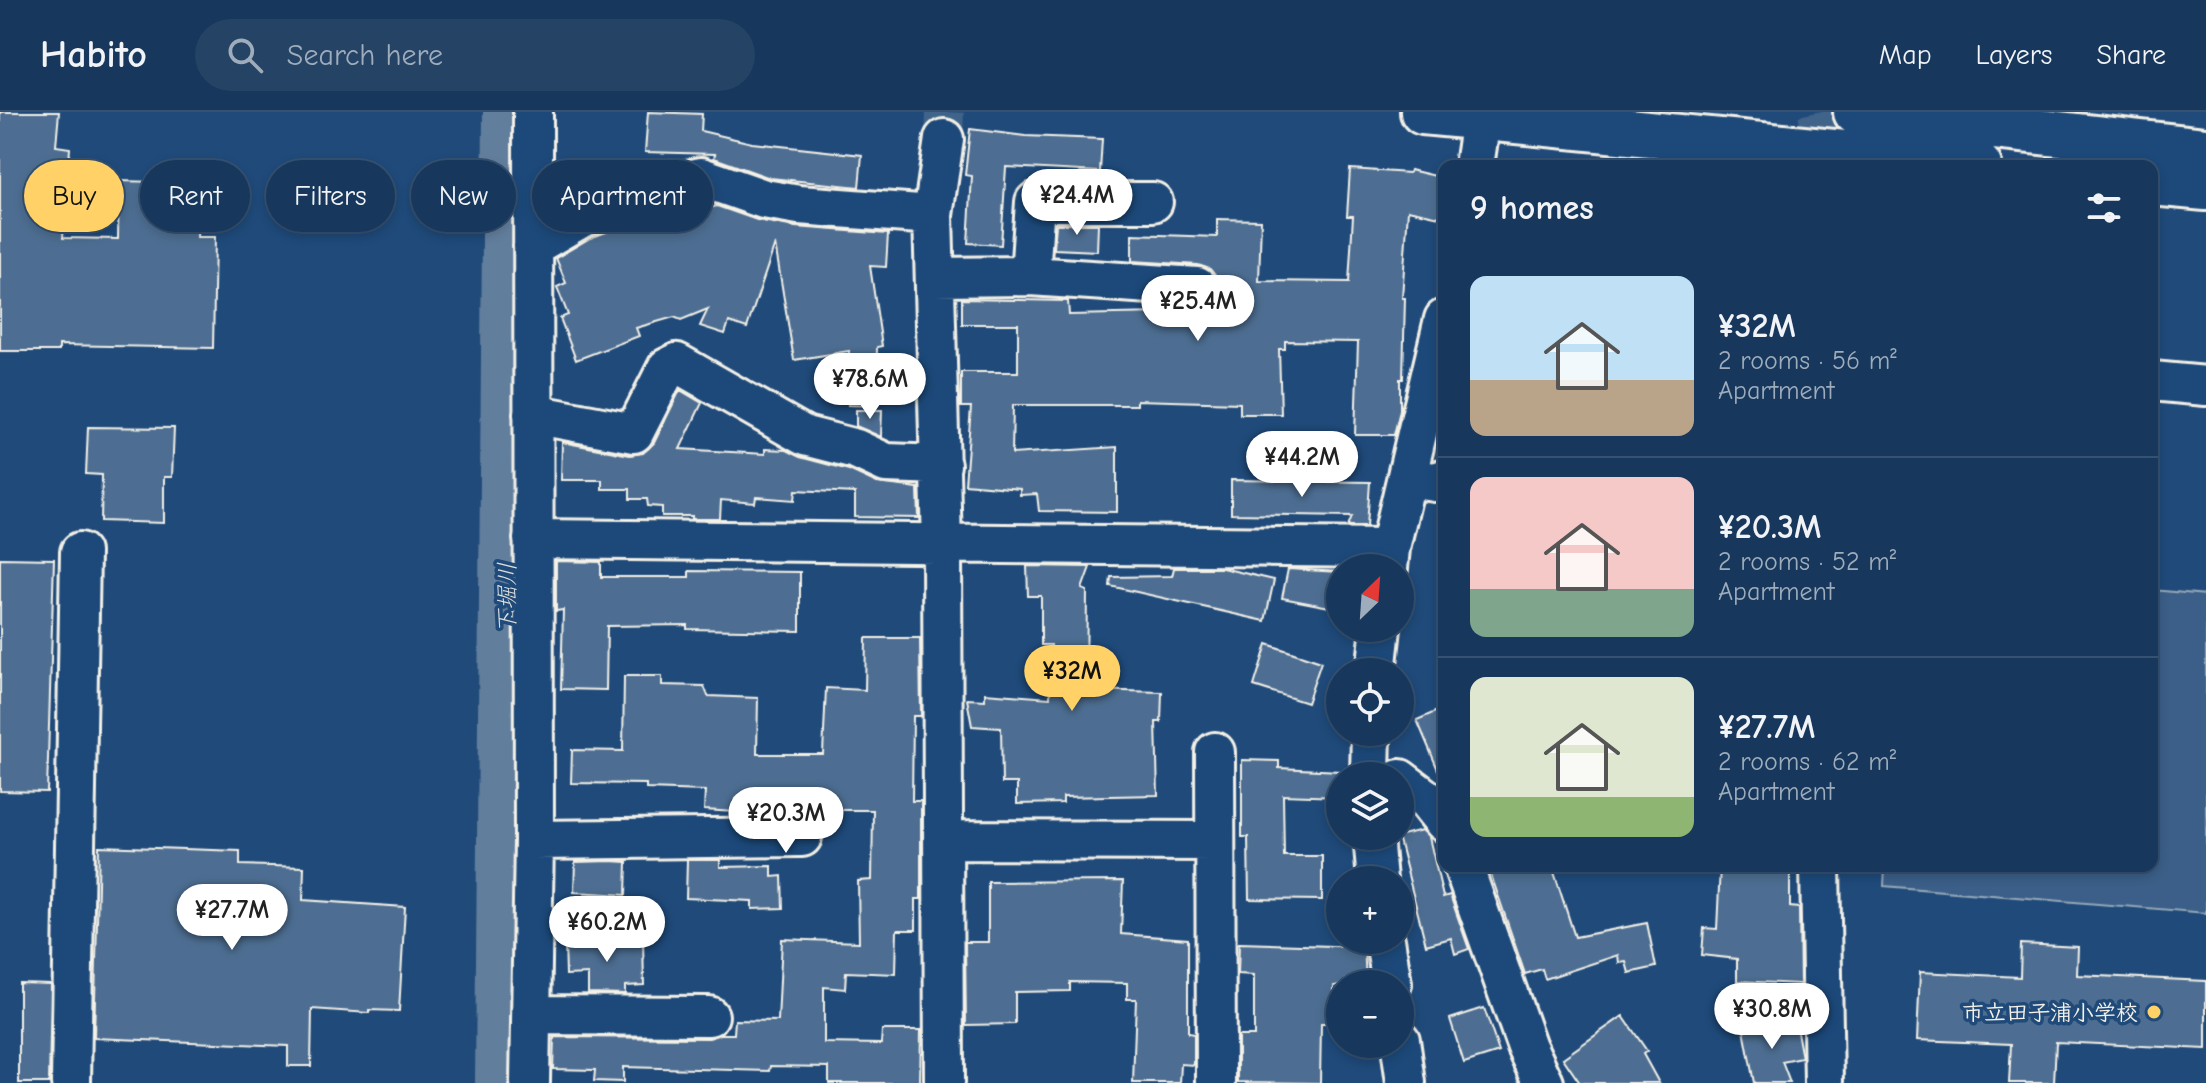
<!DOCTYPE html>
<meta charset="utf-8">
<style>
body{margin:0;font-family:"Comic Neue","Klee One",sans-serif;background:#244365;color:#f1f3f6;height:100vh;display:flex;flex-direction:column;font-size:30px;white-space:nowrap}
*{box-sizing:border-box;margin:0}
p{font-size:26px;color:#9eacbb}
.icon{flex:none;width:44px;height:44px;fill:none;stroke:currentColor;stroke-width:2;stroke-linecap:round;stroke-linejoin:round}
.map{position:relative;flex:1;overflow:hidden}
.sheet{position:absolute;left:1438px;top:48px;width:720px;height:712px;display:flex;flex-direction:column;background:#17385c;border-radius:16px;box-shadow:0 4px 12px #0003,0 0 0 2px #365272}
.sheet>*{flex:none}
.hud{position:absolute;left:24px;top:48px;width:760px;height:72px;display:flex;gap:16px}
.needle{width:52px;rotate:25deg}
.controls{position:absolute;left:1326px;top:442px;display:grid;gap:16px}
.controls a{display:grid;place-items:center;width:88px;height:88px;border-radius:50%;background:#17385c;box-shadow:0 4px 12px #0003,0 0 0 2px #365272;font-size:40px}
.price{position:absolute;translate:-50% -68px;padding:0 18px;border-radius:28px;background:#fff;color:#222;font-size:26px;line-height:52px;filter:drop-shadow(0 2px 4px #0008)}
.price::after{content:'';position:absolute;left:50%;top:48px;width:24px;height:18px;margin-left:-12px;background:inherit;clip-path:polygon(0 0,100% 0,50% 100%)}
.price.current{background:#ffd166;color:#111}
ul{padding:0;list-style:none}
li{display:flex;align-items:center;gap:24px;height:200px;padding:0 32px}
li+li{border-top:2px solid #365272}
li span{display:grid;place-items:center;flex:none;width:224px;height:160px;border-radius:16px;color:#555}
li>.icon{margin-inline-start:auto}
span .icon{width:96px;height:96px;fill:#fffc;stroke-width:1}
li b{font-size:34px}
h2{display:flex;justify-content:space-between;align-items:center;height:96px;padding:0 32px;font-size:34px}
.tag{padding:0 28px;border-radius:36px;background:#17385c;box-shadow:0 4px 12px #0003,0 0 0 2px #365272;font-size:28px;line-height:72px}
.tag.current{background:#ffd166;color:#111}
header{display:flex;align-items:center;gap:48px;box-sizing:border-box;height:112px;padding:0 40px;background:#17385c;border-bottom:2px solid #365272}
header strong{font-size:38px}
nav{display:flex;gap:44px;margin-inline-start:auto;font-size:28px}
.search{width:560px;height:72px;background:#244365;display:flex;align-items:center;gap:20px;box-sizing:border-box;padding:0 28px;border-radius:44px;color:#9eacbb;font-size:30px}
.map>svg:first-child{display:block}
.green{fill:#3a5f88;stroke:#97a8b8;stroke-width:2}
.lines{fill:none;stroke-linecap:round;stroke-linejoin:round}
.river{stroke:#627e9d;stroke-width:56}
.building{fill:#4d6e92;stroke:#f4f1e8;stroke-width:2}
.minor-tunnel{stroke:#3f638a;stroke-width:38;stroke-dasharray:38 19;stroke-linecap:butt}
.minor-casing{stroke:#f4f1e8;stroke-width:44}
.highway-casing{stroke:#f4f1e8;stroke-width:50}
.minor{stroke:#1f4a7a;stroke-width:38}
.highway{stroke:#1f4a7a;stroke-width:44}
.poi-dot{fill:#ffd166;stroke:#1f4a7a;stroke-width:3}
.labels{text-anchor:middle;stroke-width:7;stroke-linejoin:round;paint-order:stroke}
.poi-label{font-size:22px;font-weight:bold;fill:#f4f1e8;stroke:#1f4a7a;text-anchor:end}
.water-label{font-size:24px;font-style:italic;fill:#dee0dd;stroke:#1f4a7a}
</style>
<header>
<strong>Habito</strong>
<div class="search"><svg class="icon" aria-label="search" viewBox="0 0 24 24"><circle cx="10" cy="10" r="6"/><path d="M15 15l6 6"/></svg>Search here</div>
<nav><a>Map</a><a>Layers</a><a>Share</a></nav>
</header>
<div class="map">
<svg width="2206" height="971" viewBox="0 0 2206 971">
<rect width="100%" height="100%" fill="#1f4a7a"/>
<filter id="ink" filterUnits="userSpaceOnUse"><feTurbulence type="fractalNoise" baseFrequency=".0125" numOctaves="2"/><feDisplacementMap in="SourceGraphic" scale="16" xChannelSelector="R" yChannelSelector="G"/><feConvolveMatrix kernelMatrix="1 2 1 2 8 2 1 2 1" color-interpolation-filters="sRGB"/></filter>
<g filter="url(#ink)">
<path class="green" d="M2152,478L2206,483V801L1884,774L1885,754H2152Z"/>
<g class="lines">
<path class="river" d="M503,971L511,0"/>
</g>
<path class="building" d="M0,0H59L56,34L70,36L63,126L118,127L119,69L199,71L197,125H215L213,236L59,233V239H0Z
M648,0L702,2L701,19L752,31L862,43L859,75L770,66L714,46L715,42L645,40Z
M970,17L1025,24L1102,27L1100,60L1006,55L1001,133L968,131L972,64L965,63Z
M560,51L593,52L592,77L560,76Z
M1350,57L1409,61L1410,58L1444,66V106L1408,98L1402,186H1405L1403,267H1400V298L1394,323H1355L1358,230L1285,229V237H1279L1281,302H1240V291L1137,288V293H1013L1012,342L1117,335V400L1039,399L1037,382L1020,383V377L965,372L971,295H961V260H1018V212H962V187L1068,189L1069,203L1162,201L1163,195L1196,197L1206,195L1215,188L1219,177L1217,166L1210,157L1198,153L1132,149V122L1217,125V107L1261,108L1259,169L1349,170L1353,104H1347Z
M717,94L757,108L795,115L888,122L886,155L870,154L882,234L877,235L876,294L848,293L849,239L794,248L775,132L747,216L729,210L725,222L700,214L708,197L681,208L674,205L636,216L639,224L576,248L560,206L568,203L557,175L566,171L556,146L590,126L641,107L642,111Z
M1056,112H1098L1097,139L1054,137Z
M680,278L702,291L680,337L765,342V337L786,338L800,345L849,358L877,371L918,376L919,406L855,405V381L796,378L795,388L756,385L755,391L721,388L720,407H692V404H662V395L648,394L647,387H630V377H602V368H561L562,330L630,343L643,341L654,331Z
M856,298H882L881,325L856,314Z
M88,315L174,316L172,365H164V411L101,409L102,363L86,362Z
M1231,368L1370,370L1367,414H1348L1352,404L1231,402Z
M0,446L54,447L47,680L0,679Z
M556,449L601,450V465H689V459L800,460V519L687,517V513L607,514L606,578L561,577L563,498L556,499Z
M1027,454L1090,455L1082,477L1087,479L1086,578L1162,580L1161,610H1156L1158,683L1063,685V691L1017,692V671H1002L1001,616L972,614L967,587L985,588V581L1050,586L1051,533H1041V484H1028Z
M1174,456H1222L1274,468L1265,509L1110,474L1111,465L1172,464Z
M1288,457L1340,460V497L1282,486Z
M866,526H920L921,604H913L912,689H921V787H916V818H897L896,862L846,860L845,877L824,875V931L881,932L882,918H921L920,971H829V955L771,954L770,959L623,955V970L594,969L595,958L553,957L554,925L709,926L721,922H734L735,908L778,909L782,827L859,830L858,769L872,768L873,698H795V686H736L735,700L704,698L705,679L646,677V672L571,671L572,638L623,639L624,564H662V573L704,574L708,584L758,586L757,642H823L826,576L865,578Z
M1267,532L1321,550L1307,591L1254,574Z
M1444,596V672L1417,608Z
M1242,648L1279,649V656L1340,659V685L1283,683L1284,744H1322V788L1249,787L1248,725H1242Z
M1422,718L1429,725L1443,785L1450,783L1469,837L1455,842L1451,826L1426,833L1398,724Z
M99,734L240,739V753L304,755L303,788L405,795L399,899L369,898V901L312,897L311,954H288V934L94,926Z
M687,748H720V755L772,754V765L782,764L783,796L752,797V789L686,786Z
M611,749L627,750L626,783L574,780L575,750Z
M1488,754H1552L1575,825L1647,811L1656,855L1629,861L1626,850L1619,851L1618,843L1545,867L1542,857L1525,862Z
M1720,754H1790V795L1799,796L1800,872L1737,869V847L1702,843L1704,816L1717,817Z
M1123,769L1121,822L1188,827V921L1194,922V953L1181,952L1180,971H1133L1136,887H1127V871L1070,870V879L1015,880V912L966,913L965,830H988V770Z
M643,826L644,873L625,874V882L588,881V862L566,863L565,829Z
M1239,831L1364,835L1366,868H1346V872L1334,874V911H1321L1320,971L1238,970V924H1254V863L1238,862Z
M2021,832L2078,835L2077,863L2206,869V937L2056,930L2054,971H2009L2011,932L1917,928L1920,860L2020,865Z
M19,871L51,872L49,971H19Z
M1484,896L1499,940L1464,951L1450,907Z
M1623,904L1647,939L1643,942L1659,971H1580L1563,946Z
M1795,909L1802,946L1782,950L1790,971H1754L1744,918Z"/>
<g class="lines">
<path class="minor-tunnel" d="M1817,0L1829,54
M944,27L945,0"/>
<g class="minor-casing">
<path id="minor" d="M1474,54L1482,0
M533,134L581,106L676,71L701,65L764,87L799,93L933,103
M1030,164L1035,90H1153
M935,165L1030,164L1197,175
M2152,269L2206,274
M533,302L634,321L667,256L677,251L805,324L856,337L886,351L941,353
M1408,366L1435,370L1444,367
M533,427L1390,436
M1388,456L1390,436L1444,207
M1376,560L1381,516
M1215,640L1216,971
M1370,664L1371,620
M1400,667L1425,686L1444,710
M1373,724L1377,768
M534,728L802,725
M944,728L1215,729
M1463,754L1527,935L1544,971
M1820,754L1824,971
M1385,828L1392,872
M532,903L709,904
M1400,928L1406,971
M71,971L80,440
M530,971L534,728L533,0
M944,971L942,433L933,103L944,27"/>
</g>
<g class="highway-casing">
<path id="highway" d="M1423,0L1979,54
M1856,0L2206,38
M2152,71L2206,76"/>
</g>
<use href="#minor" class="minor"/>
<use href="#highway" class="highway"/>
</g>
</g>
<circle class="poi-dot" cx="2154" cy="900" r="8"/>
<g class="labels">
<g class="poi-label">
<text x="2138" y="908">市立田子浦小学校</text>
</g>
<g class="water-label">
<text transform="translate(507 486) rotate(-90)" y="8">下堀川</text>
</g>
</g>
</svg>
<div class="controls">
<a><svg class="needle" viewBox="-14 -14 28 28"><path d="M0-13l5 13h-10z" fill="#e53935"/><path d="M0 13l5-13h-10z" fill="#9eacbb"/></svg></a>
<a><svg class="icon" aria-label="locate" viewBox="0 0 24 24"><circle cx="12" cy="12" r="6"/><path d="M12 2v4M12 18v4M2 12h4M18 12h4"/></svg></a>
<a><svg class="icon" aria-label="layers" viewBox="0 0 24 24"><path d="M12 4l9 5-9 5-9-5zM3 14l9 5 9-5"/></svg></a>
<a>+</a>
<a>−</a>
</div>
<b class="price" style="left:1077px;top:125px">¥24.4M</b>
<b class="price" style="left:1198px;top:231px">¥25.4M</b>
<b class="price" style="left:870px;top:309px">¥78.6M</b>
<b class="price" style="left:1302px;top:387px">¥44.2M</b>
<b class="price current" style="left:1072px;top:601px">¥32M</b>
<b class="price" style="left:786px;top:743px">¥20.3M</b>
<b class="price" style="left:232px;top:840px">¥27.7M</b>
<b class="price" style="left:607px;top:852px">¥60.2M</b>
<b class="price" style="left:1772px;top:939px">¥30.8M</b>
<div class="hud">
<a class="tag current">Buy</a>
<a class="tag">Rent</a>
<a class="tag">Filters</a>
<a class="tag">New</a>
<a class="tag">Apartment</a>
</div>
<section class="sheet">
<h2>9 homes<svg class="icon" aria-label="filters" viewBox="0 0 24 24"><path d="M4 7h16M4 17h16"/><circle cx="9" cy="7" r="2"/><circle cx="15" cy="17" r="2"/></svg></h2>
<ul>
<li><span style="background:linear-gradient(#bfe0f5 65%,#b9a48a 0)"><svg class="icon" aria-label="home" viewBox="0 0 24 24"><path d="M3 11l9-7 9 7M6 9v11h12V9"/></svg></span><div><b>¥32M</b><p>2 rooms · 56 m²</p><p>Apartment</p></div></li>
<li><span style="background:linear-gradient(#f6c9c9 70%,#7fa58c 0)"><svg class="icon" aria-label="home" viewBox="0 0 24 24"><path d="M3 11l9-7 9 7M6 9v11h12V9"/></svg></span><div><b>¥20.3M</b><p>2 rooms · 52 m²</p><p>Apartment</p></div></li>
<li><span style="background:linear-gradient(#dfe7d0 75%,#8fb573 0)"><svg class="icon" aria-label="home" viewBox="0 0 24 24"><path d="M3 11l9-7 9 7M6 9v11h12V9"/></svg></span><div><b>¥27.7M</b><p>2 rooms · 62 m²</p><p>Apartment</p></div></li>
</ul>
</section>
</div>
